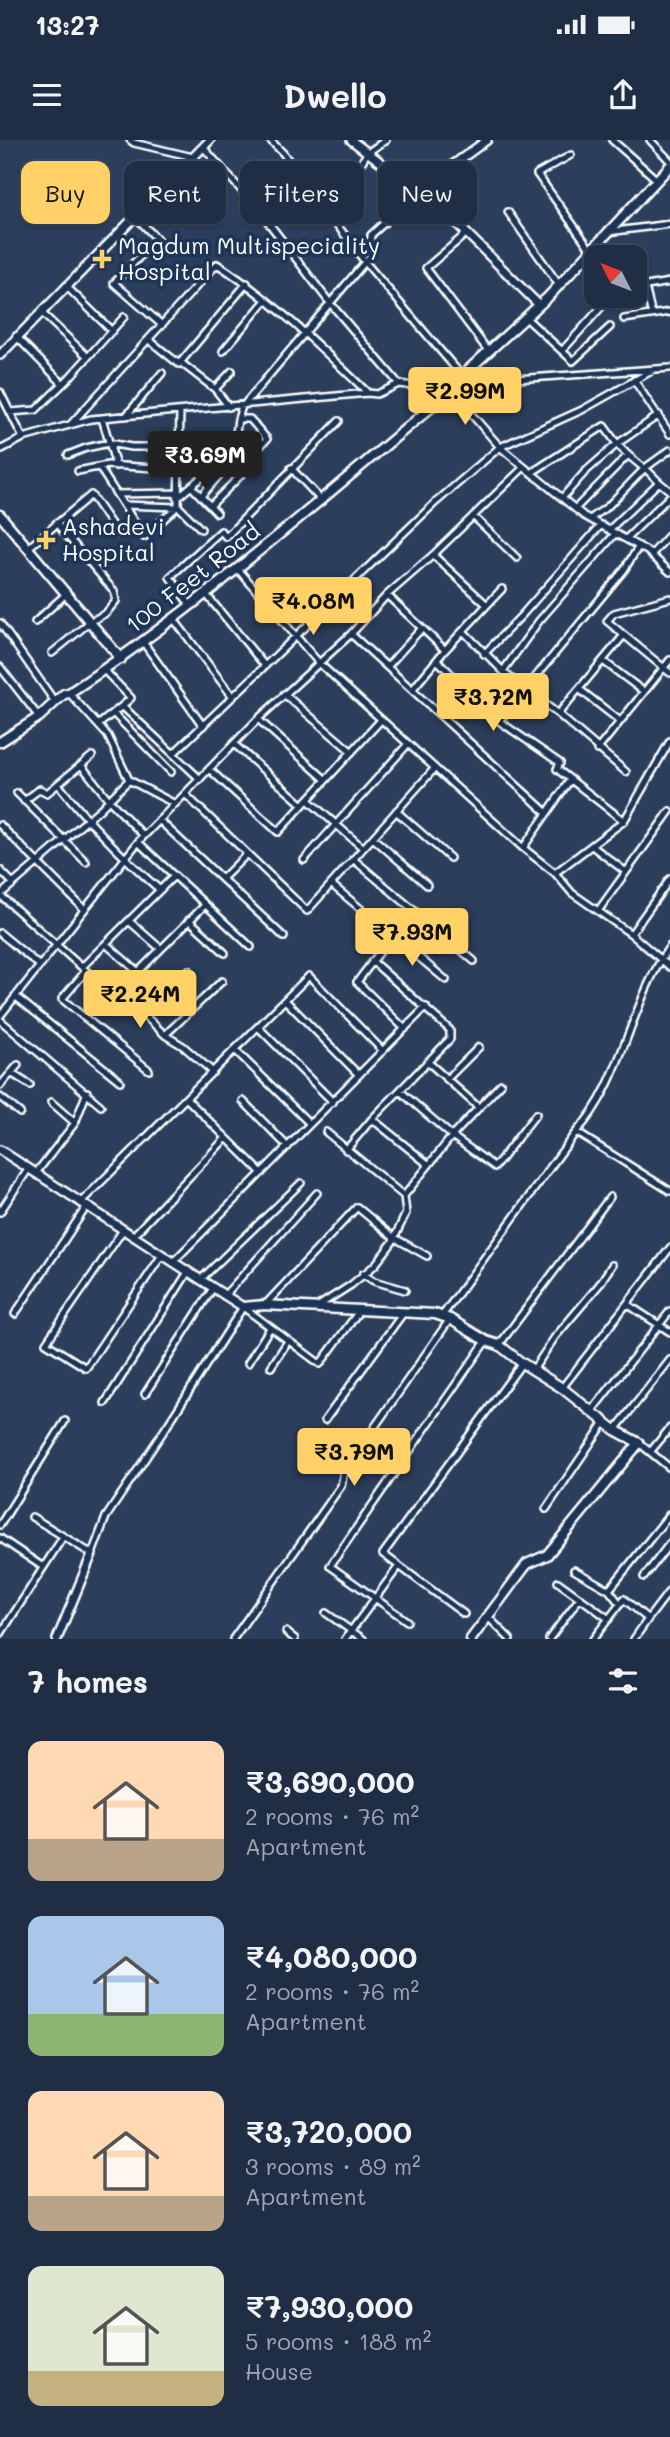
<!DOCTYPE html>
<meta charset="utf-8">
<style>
body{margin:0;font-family:Mali,sans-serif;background:#28364c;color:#f1f3f6;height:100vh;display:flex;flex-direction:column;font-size:26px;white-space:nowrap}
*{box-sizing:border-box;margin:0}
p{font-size:23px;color:#a2a8b3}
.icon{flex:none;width:38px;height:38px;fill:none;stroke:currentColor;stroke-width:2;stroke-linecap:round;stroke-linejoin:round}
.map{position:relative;height:1499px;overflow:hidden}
.side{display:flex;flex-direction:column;background:#202e45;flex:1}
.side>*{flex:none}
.banner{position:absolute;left:21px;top:21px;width:628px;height:63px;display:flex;gap:14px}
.needle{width:46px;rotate:312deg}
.buttons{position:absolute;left:584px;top:105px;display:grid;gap:14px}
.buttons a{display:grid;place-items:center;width:63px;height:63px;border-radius:14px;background:#202e45;box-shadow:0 2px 5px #0004,0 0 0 2px #3d4a5e;font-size:35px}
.price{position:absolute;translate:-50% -60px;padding:0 16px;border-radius:7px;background:#ffd166;color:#111;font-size:23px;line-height:46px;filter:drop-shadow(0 2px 4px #0008)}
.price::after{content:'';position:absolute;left:50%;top:42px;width:21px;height:16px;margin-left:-10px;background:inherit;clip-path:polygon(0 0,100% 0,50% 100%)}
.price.active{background:#222;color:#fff}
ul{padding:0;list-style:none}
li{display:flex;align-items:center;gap:21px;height:175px;padding:0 28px}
li span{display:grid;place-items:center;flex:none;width:196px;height:140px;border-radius:14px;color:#555}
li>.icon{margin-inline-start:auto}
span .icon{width:84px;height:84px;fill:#fffc;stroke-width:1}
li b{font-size:30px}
h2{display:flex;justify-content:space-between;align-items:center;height:84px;padding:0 28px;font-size:30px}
.tag{padding:0 24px;border-radius:14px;background:#202e45;box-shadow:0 2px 5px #0004,0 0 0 2px #3d4a5e;font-size:24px;line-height:63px}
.tag.active{background:#ffd166;color:#111}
.status{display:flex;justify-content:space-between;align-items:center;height:49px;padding:0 35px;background:#202e45;direction:ltr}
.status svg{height:19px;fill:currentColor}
header{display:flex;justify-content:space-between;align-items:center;height:91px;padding:0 28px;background:#202e45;font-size:32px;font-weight:700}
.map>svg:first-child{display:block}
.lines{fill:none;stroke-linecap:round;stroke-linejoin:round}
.minor-casing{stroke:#fff;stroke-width:10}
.tertiary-casing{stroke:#fff;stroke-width:12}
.secondary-casing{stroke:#fff;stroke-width:13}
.minor{stroke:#1d3557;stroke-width:5}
.tertiary{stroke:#1d3557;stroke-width:7}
.secondary{stroke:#1d3557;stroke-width:8}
.poi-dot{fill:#ffd166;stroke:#1d3557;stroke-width:2.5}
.labels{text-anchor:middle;stroke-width:7;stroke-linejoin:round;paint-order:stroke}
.poi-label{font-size:23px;fill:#fff;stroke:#1d3557;text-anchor:start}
.street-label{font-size:23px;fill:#fff;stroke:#1d3557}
</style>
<div class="status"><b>13:27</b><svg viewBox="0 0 49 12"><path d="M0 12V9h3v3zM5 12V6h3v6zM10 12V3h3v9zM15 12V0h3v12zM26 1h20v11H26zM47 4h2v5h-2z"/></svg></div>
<header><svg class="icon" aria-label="menu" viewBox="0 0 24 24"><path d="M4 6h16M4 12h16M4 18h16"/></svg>Dwello<svg class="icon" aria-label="share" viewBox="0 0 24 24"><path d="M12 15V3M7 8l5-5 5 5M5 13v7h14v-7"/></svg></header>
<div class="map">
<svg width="670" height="1499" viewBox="0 0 670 1499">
<rect width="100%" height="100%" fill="#2b3e5c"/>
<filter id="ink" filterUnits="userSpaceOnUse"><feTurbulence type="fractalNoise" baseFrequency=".0143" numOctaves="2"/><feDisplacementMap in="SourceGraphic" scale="14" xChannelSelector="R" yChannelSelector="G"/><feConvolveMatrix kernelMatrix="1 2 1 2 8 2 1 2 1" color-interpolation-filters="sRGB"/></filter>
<g filter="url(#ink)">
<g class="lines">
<g class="minor-casing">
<path id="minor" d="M130,0L134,3L193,17
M270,0L283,13L365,122L462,236
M612,0L657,40
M650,0L670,21
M203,7L258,69L330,163L399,244
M571,15L537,34L591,110L597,124
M508,72L559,145
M135,76L157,99L114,143L162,185
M331,76L351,57L354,36L367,13L386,0
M608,92L670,84
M467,93L426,128L489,212
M66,146L112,191
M645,147L652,175
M635,148L670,142
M42,173L88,217
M526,178L562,211L604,164L608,156
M624,179L670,172
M16,196L63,244
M149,200L179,224L247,143
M223,211L266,160
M562,211L573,221L610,187
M180,222L215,249L229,267
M634,240L670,294
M215,249L232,231
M451,251L500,307L524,327L584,376L647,411L670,432
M0,252L23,298
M243,266L370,116L371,95L419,51
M180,271L178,366L201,389
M10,272L36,270L69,238L124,177
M126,276L162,233
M102,278L116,326
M238,279H250L267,299L239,328
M71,284L217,124C273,160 320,207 368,253
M0,310L23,298L91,279L368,253L377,254L399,244L451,251L501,240L670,228
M68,315L86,308L109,303L131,307H178L236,298
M628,315L617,304L659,275
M99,327L144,397L178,366
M291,328L322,361
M645,328L670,310
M78,331L108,325L170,329L232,321L238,279L242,266
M531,333L604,286L617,304L585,332L562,358
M191,346L217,373
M116,354L177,353
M201,356L232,321L243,333L210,366
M177,358L215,326
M124,365L177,367
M575,369L628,315L645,329
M473,376L517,418
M590,379L608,366L645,328L659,342
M609,390L659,342L670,351
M626,399L670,356
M28,408L91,355L118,394
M651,415L670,394
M237,428L319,523L523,708L555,733L572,753L631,794L670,827
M205,453L265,526
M387,455L445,510L487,465L433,415
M670,458L614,473L607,481L670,533
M190,465L170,437L221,391L226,397L339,281
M487,465L502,449
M173,478L233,557
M35,482L66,454
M0,483L55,562
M463,491L509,537L558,574
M351,494L547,673
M624,495L558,574L626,632
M143,502L203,586
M52,513L90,482L106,473L116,461L114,451L56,383
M484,514L522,475L601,385
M437,520L499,581L560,623L557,629L624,681
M603,521L643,551
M0,527L39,577
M387,527L422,488
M104,530L131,558L122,566
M503,531L539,481L615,394
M579,549L620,581
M412,550L445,510
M69,553L108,596L129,640L175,664
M284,554L352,612
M113,573L171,632
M258,579L326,640
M499,581L624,430L639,406
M98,585L122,566L200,639
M234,604L303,665
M597,610L670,520
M173,614L436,362L500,307L582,270L655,229
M81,625L109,660L144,696
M209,629L278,692L381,580
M58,644C89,683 122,717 160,750
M17,653L86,722
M185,654L307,771L435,628
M308,660L363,708
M24,661L40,649L47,653L92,616
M396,671L450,718
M159,680L284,797
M0,685L84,769
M373,698L427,745
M138,702L251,807
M592,706L626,732
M523,708L570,640
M353,719L474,821
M304,720L408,604
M0,730L13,743
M555,733L624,681L670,601
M222,739L247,714
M331,744L446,840
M0,755L86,831L142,873L165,895L222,841
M0,755L100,669L129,640
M598,771L670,671
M189,780L225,813
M129,781L161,809
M0,793L40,826
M631,794L670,739
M392,796L357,842L405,889
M106,804L138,832
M82,827L174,736
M86,831L62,859L149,930
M116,854L205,765
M15,856L120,941
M285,860L359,935
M142,873L189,830
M0,876L138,702L258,579L351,494L387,455L433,415L524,327
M0,880L101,966
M258,887L333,962
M165,895L183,906L213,932
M235,910L310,984
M428,922L478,967
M11,933L30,945
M447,939L479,907
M0,946L18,925
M400,951L452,996L495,1027L536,974
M0,957L20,973
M186,958L262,1033
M243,961L288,1007
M372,979L429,1025
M75,983L87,952
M576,992C622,945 630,862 670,806
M346,1010L372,979L450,899V890L372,821
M36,1033L75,983L51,962
M404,1056L452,996L501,944
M81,1062L309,836L383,911
M0,1072L29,1028
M123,1090L46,1203L86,1228L162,1115
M133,1096L226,998
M173,1122L426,867
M363,1134L374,1141L405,1150
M200,1140L301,1043
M224,1156L317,1053
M627,1164L670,1192
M265,1165L357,1067L393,1097L427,1116
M315,1168L351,1145L375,1125L392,1103L406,1073L404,1056L326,992
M15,1174L87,1066
M442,1176L576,992L670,1051
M499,1205L610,1057
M248,1223L270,1188
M271,1227L288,1201
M533,1230L555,1197L599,1145L612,1125
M562,1248L670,1108
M145,1254L213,1148
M105,1263L188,1132
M591,1272L670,1171
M325,1280L404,1172
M615,1290L670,1220
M639,1303L670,1328
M651,1311L670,1288
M546,1369L605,1282
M32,1377L92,1414L106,1377L167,1286L243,1167L320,1224L360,1170
M0,1385L65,1281
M0,1398L43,1427
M574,1430L609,1450L620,1464
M644,1437L670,1403
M558,1442L609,1479
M609,1450L670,1374
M326,1473L363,1499
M464,1474L383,1414L522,1223
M487,1476L510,1499
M407,1481L330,1426L486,1201
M286,1492L295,1499
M0,1495L63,1397
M233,1499L341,1346L344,1331L450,1179
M345,1499L399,1426
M549,1499L579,1459
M593,1499L624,1459L648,1479L670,1450
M634,1499L648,1479"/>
</g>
<g class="tertiary-casing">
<path id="tertiary" d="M351,0L419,51L421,48L487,0
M421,48L539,165
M0,215L210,0
M0,1010L243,1167
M57,1499L92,1414"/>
</g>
<g class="secondary-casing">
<path id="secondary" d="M0,375L121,519
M0,602L39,577L64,554L69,553C205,463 326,354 451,251L455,242L548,157L670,26
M243,1167L265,1165L435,1174L450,1179L486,1201L499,1205L522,1223L562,1248L615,1290L639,1303L547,1415L527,1424L471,1499"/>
</g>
<use href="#minor" class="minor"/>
<use href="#tertiary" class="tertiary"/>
<use href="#secondary" class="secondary"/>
</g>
</g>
<g class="poi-dot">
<path d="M98.5 108.5h7v7h7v7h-7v7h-7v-7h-7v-7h7z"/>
<path d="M42.5 389.5h7v7h7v7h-7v7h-7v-7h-7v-7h7z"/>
</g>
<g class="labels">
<g class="poi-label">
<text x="118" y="114">Magdum Multispeciality<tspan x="118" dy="26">Hospital</tspan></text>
<text x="62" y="395">Ashadevi<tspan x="62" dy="26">Hospital</tspan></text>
</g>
<g class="street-label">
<text transform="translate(193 438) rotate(-38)" y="8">100 Feet Road</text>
</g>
</g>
</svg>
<div class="buttons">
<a><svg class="needle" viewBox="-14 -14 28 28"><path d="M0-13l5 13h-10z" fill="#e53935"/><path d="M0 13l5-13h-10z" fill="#a2a8b3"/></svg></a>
</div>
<b class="price" style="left:465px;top:287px">₹2.99M</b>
<b class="price active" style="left:205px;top:351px">₹3.69M</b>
<b class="price" style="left:313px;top:497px">₹4.08M</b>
<b class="price" style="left:493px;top:593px">₹3.72M</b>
<b class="price" style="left:412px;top:828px">₹7.93M</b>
<b class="price" style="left:140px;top:890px">₹2.24M</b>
<b class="price" style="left:354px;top:1348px">₹3.79M</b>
<div class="banner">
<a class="tag active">Buy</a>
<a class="tag">Rent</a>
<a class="tag">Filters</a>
<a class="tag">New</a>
</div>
</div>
<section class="side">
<h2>7 homes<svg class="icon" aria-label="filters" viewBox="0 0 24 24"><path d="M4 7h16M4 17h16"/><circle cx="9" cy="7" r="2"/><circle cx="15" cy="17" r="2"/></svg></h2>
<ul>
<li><span style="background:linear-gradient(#ffd9b3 70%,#b9a48a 0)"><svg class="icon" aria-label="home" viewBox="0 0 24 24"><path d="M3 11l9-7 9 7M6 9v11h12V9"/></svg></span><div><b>₹3,690,000</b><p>2 rooms · 76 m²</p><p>Apartment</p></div></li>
<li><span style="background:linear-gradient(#a9c7e8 70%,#8fb573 0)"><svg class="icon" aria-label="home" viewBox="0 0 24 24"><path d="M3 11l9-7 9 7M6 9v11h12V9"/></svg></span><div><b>₹4,080,000</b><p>2 rooms · 76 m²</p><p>Apartment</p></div></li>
<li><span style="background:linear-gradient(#ffd9b3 75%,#b9a48a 0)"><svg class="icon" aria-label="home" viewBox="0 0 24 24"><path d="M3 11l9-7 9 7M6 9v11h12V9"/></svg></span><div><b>₹3,720,000</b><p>3 rooms · 89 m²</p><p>Apartment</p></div></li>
<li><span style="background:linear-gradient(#dfe7d0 75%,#c2b280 0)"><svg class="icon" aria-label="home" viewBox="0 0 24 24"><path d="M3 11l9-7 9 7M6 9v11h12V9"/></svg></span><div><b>₹7,930,000</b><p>5 rooms · 188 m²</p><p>House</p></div></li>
</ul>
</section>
